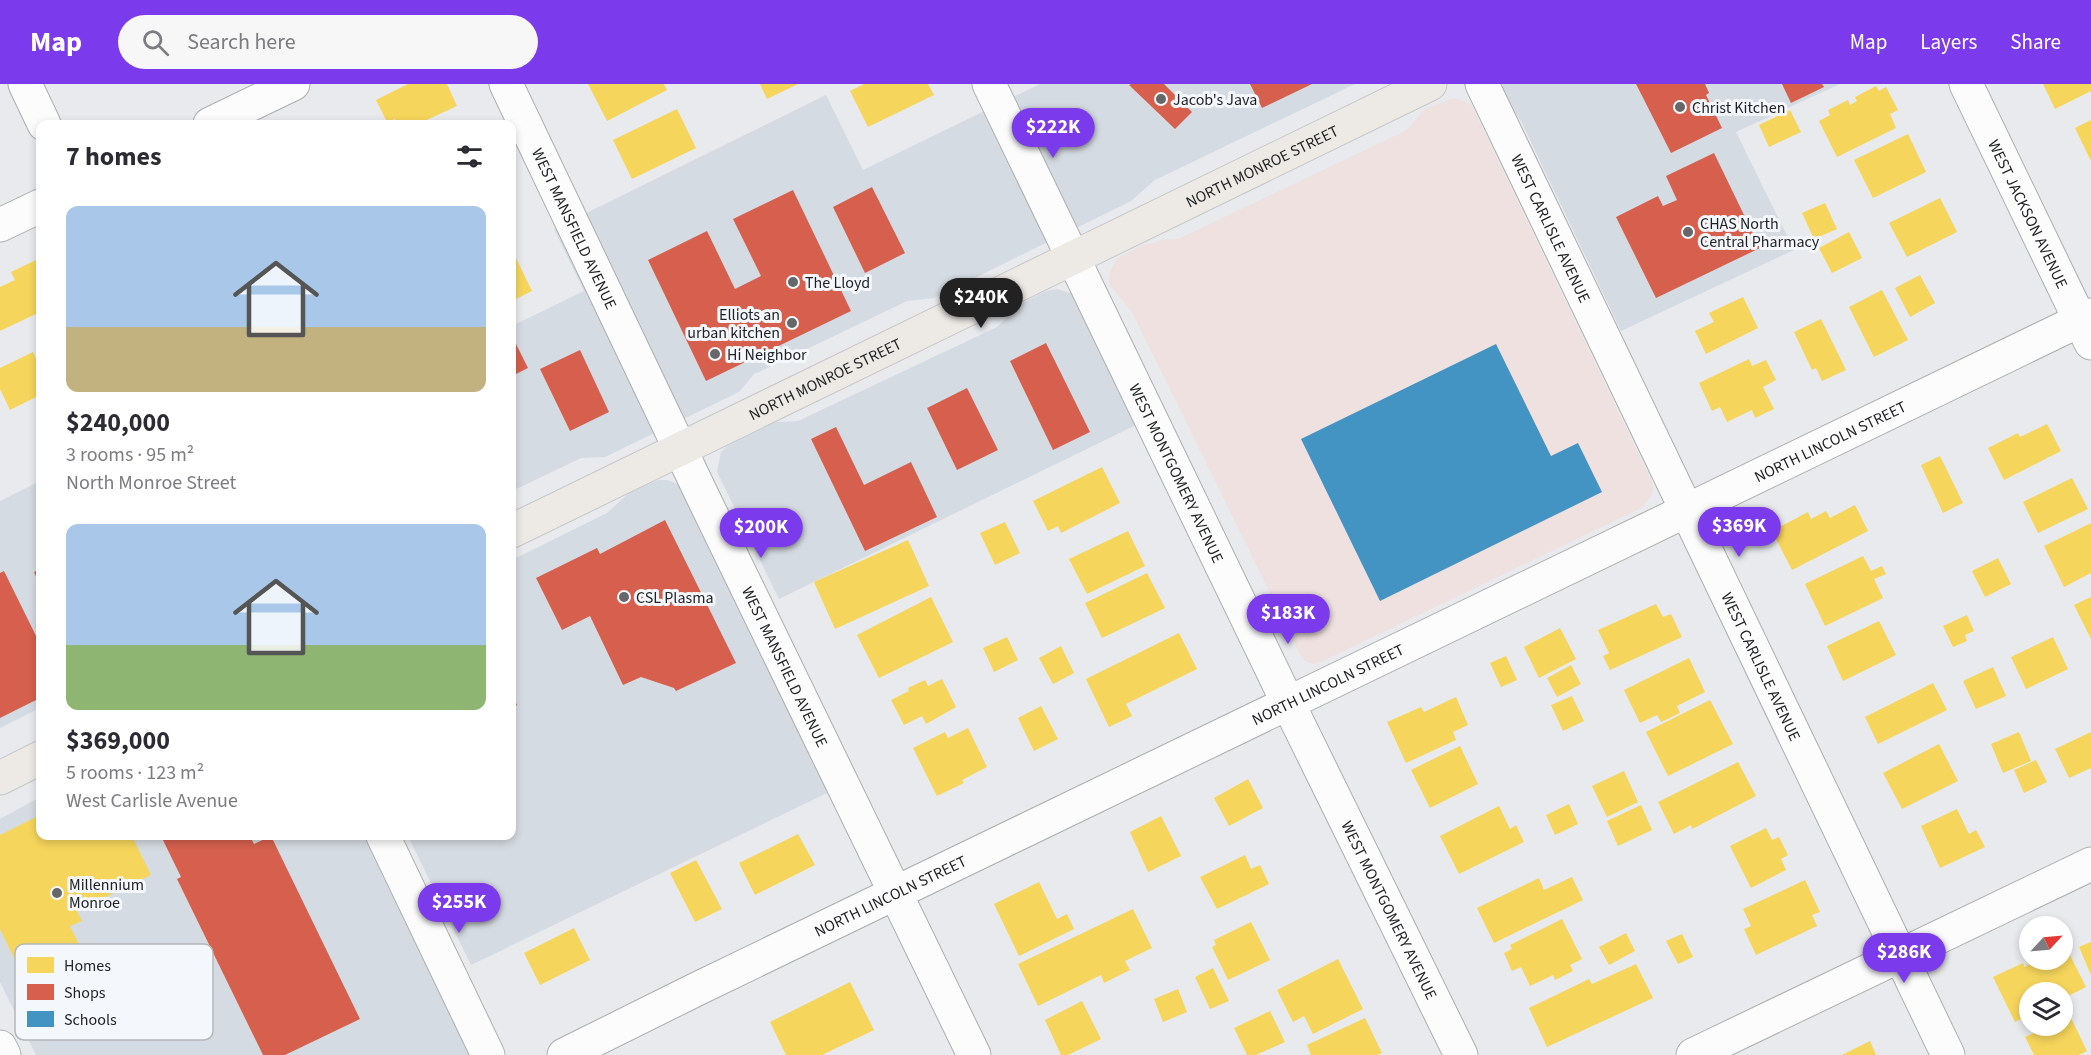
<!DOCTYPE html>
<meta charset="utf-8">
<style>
body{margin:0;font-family:"Source Sans 3",sans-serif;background:#f7f7f7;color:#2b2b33;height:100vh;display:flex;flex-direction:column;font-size:22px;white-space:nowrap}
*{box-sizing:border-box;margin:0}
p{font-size:20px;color:#7c7c81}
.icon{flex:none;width:33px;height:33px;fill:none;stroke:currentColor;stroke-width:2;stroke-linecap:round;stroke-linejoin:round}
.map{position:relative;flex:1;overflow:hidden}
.details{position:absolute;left:36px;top:36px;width:480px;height:720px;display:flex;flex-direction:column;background:#fff;border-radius:12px;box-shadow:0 3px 9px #0003}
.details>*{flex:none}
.needle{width:39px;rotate:64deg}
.controls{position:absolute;left:2019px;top:832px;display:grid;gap:12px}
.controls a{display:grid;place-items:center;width:54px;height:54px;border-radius:50%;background:#fff;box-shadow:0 3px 9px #0003;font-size:30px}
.price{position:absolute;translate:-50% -51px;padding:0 14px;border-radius:21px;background:#7c3aed;color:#fff;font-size:20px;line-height:39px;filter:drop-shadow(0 2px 3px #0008)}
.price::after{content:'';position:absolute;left:50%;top:36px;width:18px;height:14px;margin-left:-9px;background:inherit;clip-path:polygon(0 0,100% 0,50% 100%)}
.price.active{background:#222;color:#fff}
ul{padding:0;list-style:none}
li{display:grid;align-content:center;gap:12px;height:318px;padding:0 30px}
li span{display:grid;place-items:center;height:186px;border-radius:12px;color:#555}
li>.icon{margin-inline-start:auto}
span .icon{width:108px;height:108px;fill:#fffc;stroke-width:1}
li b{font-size:26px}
h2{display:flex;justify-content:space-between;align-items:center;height:72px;padding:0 30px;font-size:26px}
header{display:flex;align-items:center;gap:36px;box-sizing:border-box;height:84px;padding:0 30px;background:#7c3aed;color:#fff}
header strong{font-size:28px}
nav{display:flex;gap:33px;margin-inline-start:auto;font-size:21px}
.search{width:420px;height:54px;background:#f7f7f7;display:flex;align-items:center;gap:15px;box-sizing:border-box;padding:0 21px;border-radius:33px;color:#7c7c81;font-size:22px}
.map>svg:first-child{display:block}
.built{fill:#d5dbe2}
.education{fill:#eee1e0}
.homes{fill:#f6d55c}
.shops{fill:#d6604d}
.schools{fill:#4393c3}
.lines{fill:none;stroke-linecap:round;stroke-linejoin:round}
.minor-casing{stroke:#acadaf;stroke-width:35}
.major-casing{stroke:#c6c7c8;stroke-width:35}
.minor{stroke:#fcfcfc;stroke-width:33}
.major{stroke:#edeae6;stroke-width:33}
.poi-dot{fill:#656769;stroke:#f4f7fb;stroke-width:2}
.labels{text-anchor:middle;stroke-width:6;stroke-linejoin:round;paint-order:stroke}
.poi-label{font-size:16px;fill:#1f2122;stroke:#f4f7fb;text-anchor:start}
.street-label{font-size:16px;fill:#1f2122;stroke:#f4f7fb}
.key{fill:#f4f7fb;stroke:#b4b7ba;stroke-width:1.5}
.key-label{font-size:16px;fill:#1f2122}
</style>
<header>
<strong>Map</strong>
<div class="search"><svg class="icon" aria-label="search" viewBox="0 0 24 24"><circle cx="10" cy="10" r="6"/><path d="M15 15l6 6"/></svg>Search here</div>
<nav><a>Map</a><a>Layers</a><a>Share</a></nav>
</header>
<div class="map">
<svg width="2091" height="971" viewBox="0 0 2091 971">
<rect width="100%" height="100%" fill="#e8eaed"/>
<path class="built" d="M1040,0H1355L1155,96L1131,117L934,214L907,217L759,288L754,290L739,308L605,373L581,374L512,407V242L584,207L554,145L826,11L863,86Z
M1503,0H1840L1736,48L1794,166L1621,247L1522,39L1506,16L1502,6Z
M1057,205L1074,210L1138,340L779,515L717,388L721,368L728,361L769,341L776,338L798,337L997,243L1022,219L1046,207Z
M658,396H667L683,402L829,708L471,881L408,752H512V476L607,429L630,408Z
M40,397V624L0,644V417Z
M40,713V752H365L472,971H36L0,898V735Z"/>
<path class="education" d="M1453,14L1471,20L1651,396L1653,405L1651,412L1643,423L1323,577L1313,580L1305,577L1301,572L1132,228L1109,200V191L1116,175L1143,161L1167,155H1178L1403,48L1410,43L1423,26Z"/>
<path class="homes" d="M408,0H447L457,22L418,40H397L395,35L387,38L376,16Z
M588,0H664L667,6L607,37Z
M760,0H798L767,15Z
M864,0H928L934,11L868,43L850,7Z
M2043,0H2091V7L2055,25Z
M1876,2L1879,7L1886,3L1898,26L1890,30L1896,44L1837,73L1819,37L1830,31L1828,26L1848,16L1850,21L1857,17L1855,13Z
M677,25L696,64L632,95L613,56Z
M1790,26L1801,48L1769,63L1759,41Z
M2091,36V77L2075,44Z
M1908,50L1926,88L1873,114L1854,76Z
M1940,114L1957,148L1907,173L1889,139Z
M1825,119L1837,145L1814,155L1802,129Z
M1849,148L1862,174L1832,189L1819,164Z
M515,172L532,207L512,217V174Z
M38,175L40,181V228L0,247V203L15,196L11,188Z
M1920,191L1935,219L1910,233L1895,204Z
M1882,206L1908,256L1874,273L1849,223Z
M1743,213L1758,244L1706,270L1695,247L1714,238L1709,229Z
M1821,235L1846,286L1822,297L1816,284L1812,286L1794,248Z
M33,268L40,284V311L10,326L0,305V284Z
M1749,275L1752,282L1766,276L1776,296L1763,303L1774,325L1755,334L1752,326L1727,338L1720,323L1712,327L1699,299Z
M2047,340L2061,367L2004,396L1988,364L2018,349L2020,353Z
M1940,372L1963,419L1943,429L1921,381Z
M1102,383L1120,419L1061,449L1058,442L1048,447L1033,417Z
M2072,394L2088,425L2038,449L2023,418Z
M1855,421L1868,447L1792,486L1772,447L1808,428L1811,435L1826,427L1830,434Z
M1005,438L1020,469L995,481L980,449Z
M2091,439V489L2064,503L2044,462Z
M1128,447L1145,482L1087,510L1069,475Z
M908,456L929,502L835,545L814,498Z
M1863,472L1871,487L1882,482L1886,490L1874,495L1883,514L1825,542L1805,500Z
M1998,474L2011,500L1985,513L1972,487Z
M1147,489L1165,524L1102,554L1085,519Z
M931,513L953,558L879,594L857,551Z
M2091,513V555L2074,521Z
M1656,520L1663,533L1671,530L1682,553L1610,586L1603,572L1609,569L1598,546Z
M1967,531L1974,547L1965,551L1967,557L1953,563L1943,542Z
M1879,537L1896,571L1843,597L1827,562Z
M1560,544L1576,575L1539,594L1524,563Z
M1179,549L1197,585L1126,620L1132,632L1109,643L1086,595Z
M1007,553L1018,576L994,588L983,564Z
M2053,553L2068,585L2026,605L2011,573Z
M1061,562L1074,589L1053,600L1039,574Z
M1506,572L1517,596L1501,603L1490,579Z
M1689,574L1705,608L1677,622L1680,629L1661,638L1657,631L1640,639L1624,606Z
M1571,581L1581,600L1557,613L1547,594Z
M1993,583L2006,612L1976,625L1963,597Z
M942,595L956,623L926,640L922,632L904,641L891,616L909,607L908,604L925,596L928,602Z
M1933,599L1947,626L1878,660L1865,633Z
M1572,612L1584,637L1563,647L1551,621Z
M1456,613L1468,641L1453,648L1456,656L1406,679L1387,638L1421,623L1424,628Z
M1710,616L1733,660L1668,692L1646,648Z
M1041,622L1058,655L1034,667L1018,634Z
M968,644L987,683L962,696L964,699L937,712L913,664L945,648L948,654Z
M2019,648L2031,677L2003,689L1991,660Z
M2091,648V684L2069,694L2055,665Z
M1939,660L1958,697L1902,725L1883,689Z
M1460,662L1478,700L1430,724L1411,686Z
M2036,676L2047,698L2024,709L2014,686Z
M1738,678L1756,712L1692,745L1691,741L1674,750L1658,718Z
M1624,687L1638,718L1607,733L1592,702Z
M1248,695L1263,724L1229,742L1214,714Z
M1569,720L1578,740L1555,751L1546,731Z
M1641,721L1652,746L1618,762L1607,737Z
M1499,722L1510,745L1516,741L1524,758L1459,790L1440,752Z
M1957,725L1969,750L1976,746L1985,763L1940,784L1921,742Z
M40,731V752H132L151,791L77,827L82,837L70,842L85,872L27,901L0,845V751Z
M1161,732L1181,772L1148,788L1130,748Z
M1766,744L1772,756L1779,753L1788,771L1781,775L1786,786L1751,804L1730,762Z
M798,750L815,781L755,811L739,779Z
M1245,771L1251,785L1260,781L1269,800L1217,825L1200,793Z
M696,776L722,825L695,838L670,789Z
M1572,793L1583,816L1494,859L1477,824L1539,794L1544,806Z
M1805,796L1820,828L1812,831L1817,842L1756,871L1744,845L1751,842L1743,825Z
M1039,798L1057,835L1067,830L1074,845L1019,872L994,820Z
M1133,825L1152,864L1125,877L1130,886L1104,899L1101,891L1038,922L1018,880Z
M1562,835L1582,875L1570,881L1573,887L1555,896L1553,891L1530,902L1521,883L1512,887L1504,869L1512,865L1510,861Z
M1251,838L1270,876L1228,896L1212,863L1216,861L1214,856Z
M574,844L590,876L540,901L524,869Z
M1626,849L1635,867L1609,881L1599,863Z
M1682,850L1693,873L1678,880L1666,857Z
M2091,858V891L2079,863Z
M2066,863L2086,903L2062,915V909H2030V931L2015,938L1993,893L2023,879L2024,883L2038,876H2062V864Z
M1338,875L1363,925L1313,950L1304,932L1293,938L1277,906Z
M1636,880L1653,914L1547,963L1529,924L1589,895L1592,900Z
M1213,884L1229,917L1210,925L1195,893Z
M850,898L874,946L822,971H786L770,938Z
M1178,905L1187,928L1163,938L1154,915Z
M1082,917L1101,955L1068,971H1061L1045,936Z
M1270,927L1285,958L1256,971H1247L1234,944Z
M2070,932L2087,967L2079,971H2034L2025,953L2049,942H2062V935Z
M1365,934L1382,969L1377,971H1311L1307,961Z
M1870,957L1876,971H1842Z"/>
<path class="shops" d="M1131,0H1164L1192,28L1175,45L1129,1Z
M1250,0H1312L1262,24Z
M1636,0H1705L1709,9L1706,11L1722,44L1671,69Z
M1782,0H1822L1824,3L1791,19Z
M1714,69L1760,164L1656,214L1616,133L1658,112L1663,122L1677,116L1666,92Z
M872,103L905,169L865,189L833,123Z
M793,106L851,227L706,297L648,176L707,147L735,205L761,192L733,135Z
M514,256L528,284L512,292V257Z
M1046,259L1090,348L1053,366L1010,277Z
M580,266L609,328L570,347L540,285Z
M967,304L998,366L957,386L927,324Z
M836,343L864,401L911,378L937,433L865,467L811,355Z
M665,436L736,579L676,607L674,604L641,593L623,601L590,532L562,546L536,494L597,464L600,470Z
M40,485V501L34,488Z
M4,487L40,560V614L0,634V489Z
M512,610L517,621L512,624Z
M161,752H250L254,760L271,752L360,935L285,971H263L177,795L181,793Z"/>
<path class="schools" d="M1496,260L1551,372L1578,359L1602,408L1380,517L1301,355Z"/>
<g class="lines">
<g class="minor-casing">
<g id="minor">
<path d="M25,0L44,40"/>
<path id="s1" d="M506,0L701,409L974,971"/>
<path id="s2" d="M989,0L1288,619L1461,971"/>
<path id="s3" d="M1482,0L1948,971"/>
<path id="s4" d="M1966,0L2091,259"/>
<path d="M210,40L293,0"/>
<path d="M0,141L40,122"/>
<path d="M383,752L488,971"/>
<path d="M0,963L4,971"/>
<path id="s5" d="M564,971L699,904L2091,231"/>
<path d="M1693,971L2091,780"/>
</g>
</g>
<g class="major-casing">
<g id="major">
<path id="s6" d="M512,447L1430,0"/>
<path d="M0,694L40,674"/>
</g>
</g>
<use href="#minor" class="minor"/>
<use href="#major" class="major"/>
</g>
<g class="poi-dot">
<circle cx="1161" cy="15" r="6"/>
<circle cx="1680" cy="23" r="6"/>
<circle cx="1688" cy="148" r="6"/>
<circle cx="793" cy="198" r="6"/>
<circle cx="792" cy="239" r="6"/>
<circle cx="715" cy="270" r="6"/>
<circle cx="624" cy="513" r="6"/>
<circle cx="57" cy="809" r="6"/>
</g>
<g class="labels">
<g class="poi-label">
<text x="1173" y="21">Jacob's Java</text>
<text x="1692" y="29">Christ Kitchen</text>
<text x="1700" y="145">CHAS North<tspan x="1700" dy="18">Central Pharmacy</tspan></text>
<text x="805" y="204">The Lloyd</text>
<text x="780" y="236" text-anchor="end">Elliots an<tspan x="780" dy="18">urban kitchen</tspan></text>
<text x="727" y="276">Hi Neighbor</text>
<text x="636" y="519">CSL Plasma</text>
<text x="69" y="806">Millennium<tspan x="69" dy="18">Monroe</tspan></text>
</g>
<g class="street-label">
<text dy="6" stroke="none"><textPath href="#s6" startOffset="834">NORTH MONROE STREET</textPath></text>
<text dy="6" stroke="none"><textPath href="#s4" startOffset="144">WEST JACKSON AVENUE</textPath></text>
<text dy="6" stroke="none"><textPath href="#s1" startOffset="160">WEST MANSFIELD AVENUE</textPath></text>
<text dy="6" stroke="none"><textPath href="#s3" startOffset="160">WEST CARLISLE AVENUE</textPath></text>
<text dy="6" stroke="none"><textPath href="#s6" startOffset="348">NORTH MONROE STREET</textPath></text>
<text dy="6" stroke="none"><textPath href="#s5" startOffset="1407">NORTH LINCOLN STREET</textPath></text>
<text dy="6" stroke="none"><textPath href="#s2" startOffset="432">WEST MONTGOMERY AVENUE</textPath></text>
<text dy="6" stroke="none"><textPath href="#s3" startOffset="646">WEST CARLISLE AVENUE</textPath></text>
<text dy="6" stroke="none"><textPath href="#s1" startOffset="646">WEST MANSFIELD AVENUE</textPath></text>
<text dy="6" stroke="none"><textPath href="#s5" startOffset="849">NORTH LINCOLN STREET</textPath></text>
<text dy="6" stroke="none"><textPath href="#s5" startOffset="363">NORTH LINCOLN STREET</textPath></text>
<text dy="6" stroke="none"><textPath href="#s2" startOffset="918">WEST MONTGOMERY AVENUE</textPath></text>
</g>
</g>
<rect x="15" y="860" width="198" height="96" rx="9" class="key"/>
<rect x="27" y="873" width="27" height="16" fill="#f6d55c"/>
<rect x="27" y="900" width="27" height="16" fill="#d6604d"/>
<rect x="27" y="927" width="27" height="16" fill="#4393c3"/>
<g class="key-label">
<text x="64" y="887">Homes</text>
<text x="64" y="914">Shops</text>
<text x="64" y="941">Schools</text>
</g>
</svg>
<div class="controls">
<a><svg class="needle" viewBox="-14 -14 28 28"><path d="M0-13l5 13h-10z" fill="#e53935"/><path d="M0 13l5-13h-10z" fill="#7c7c81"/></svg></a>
<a><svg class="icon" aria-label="layers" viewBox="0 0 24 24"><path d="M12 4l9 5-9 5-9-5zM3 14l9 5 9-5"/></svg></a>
</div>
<b class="price" style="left:1053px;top:75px">$222K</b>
<b class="price active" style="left:981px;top:245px">$240K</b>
<b class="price" style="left:1739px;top:474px">$369K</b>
<b class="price" style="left:761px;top:475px">$200K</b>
<b class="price" style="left:1288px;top:561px">$183K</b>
<b class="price" style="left:459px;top:850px">$255K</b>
<b class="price" style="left:1904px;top:900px">$286K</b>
<section class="details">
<h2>7 homes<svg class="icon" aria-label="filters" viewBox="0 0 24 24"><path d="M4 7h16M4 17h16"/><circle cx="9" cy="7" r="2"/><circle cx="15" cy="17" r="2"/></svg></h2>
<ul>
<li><span style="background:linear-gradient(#a9c7e8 65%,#c2b280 0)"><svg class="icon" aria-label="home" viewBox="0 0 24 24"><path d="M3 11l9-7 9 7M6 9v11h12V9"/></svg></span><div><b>$240,000</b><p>3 rooms · 95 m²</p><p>North Monroe Street</p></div></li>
<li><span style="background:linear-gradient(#a9c7e8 65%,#8fb573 0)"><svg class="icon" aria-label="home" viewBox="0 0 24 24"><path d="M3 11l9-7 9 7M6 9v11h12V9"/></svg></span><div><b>$369,000</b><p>5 rooms · 123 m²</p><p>West Carlisle Avenue</p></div></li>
</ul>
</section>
</div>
